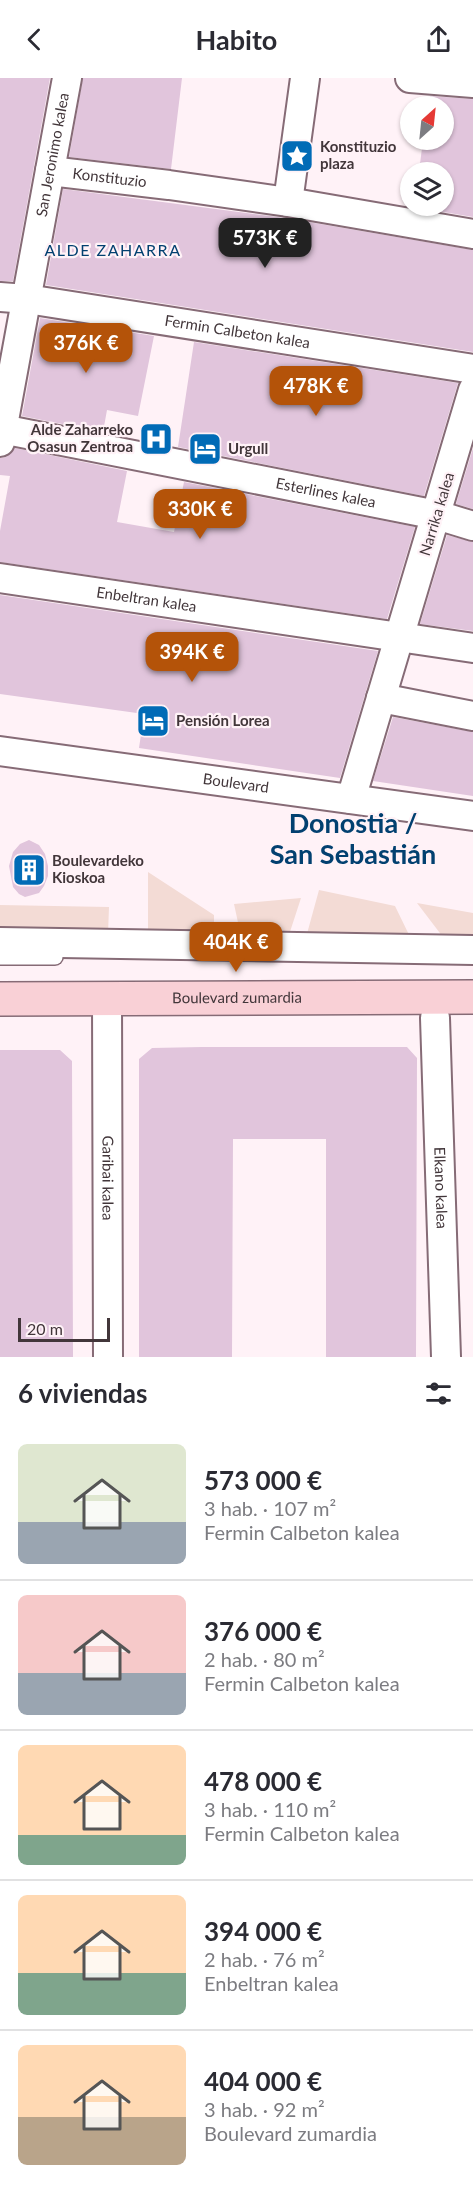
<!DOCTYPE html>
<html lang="es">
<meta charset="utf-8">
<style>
body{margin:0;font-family:Lato,sans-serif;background:#f2f2f3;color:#2b2b33;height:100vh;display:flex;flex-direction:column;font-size:22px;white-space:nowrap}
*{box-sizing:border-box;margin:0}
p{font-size:20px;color:#7c7c81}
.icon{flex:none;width:33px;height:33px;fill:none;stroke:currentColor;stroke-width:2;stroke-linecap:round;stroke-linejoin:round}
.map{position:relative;height:1279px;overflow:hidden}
.sheet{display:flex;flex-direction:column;background:#fff;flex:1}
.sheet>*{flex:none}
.needle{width:39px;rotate:27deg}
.controls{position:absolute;left:400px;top:18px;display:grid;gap:12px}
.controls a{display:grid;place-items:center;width:54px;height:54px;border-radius:50%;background:#fff;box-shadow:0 2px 4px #0004;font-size:30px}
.scale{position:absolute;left:18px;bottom:15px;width:92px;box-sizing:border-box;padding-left:6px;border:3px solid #42363a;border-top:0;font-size:16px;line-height:21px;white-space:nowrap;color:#42363a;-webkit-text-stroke:4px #fff2f7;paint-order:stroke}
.price{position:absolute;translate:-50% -51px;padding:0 14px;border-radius:12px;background:#b45309;color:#fff;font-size:20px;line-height:39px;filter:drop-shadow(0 2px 3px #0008)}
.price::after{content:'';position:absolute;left:50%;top:36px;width:18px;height:14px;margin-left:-9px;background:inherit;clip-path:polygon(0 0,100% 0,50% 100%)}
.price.on{background:#222;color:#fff}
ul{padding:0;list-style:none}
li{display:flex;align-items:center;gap:18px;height:150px;padding:0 18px}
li+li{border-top:2px solid #e1e1e2}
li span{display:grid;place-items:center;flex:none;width:168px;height:120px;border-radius:9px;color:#555}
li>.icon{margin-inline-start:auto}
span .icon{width:72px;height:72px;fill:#fffc;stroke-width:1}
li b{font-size:26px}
h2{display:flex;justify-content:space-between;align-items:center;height:72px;padding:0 18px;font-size:26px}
header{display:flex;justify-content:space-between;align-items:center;height:78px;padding:0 18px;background:#fff;font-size:27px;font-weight:700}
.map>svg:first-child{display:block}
.green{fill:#f3dbd5}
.building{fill:#e1c5dc}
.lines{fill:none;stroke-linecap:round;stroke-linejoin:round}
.lane-casing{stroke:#866b76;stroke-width:18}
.street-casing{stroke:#866b76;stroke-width:32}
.secondary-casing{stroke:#866b76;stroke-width:36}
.lane{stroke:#fff;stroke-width:15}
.street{stroke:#fff;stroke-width:28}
.secondary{stroke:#f9d0d6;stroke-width:33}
.labels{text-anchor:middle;stroke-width:4.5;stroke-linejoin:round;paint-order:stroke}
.poi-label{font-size:15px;font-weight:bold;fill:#42363a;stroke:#fff2f7;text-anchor:start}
.street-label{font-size:15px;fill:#42363a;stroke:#fff2f7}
.neighbourhood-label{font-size:16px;letter-spacing:1.5px;fill:#024070;stroke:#fff2f7}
.town-label{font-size:27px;font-weight:bold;fill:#024070;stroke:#fff2f7}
</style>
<header><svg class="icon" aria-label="back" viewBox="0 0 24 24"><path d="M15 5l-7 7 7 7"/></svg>Habito<svg class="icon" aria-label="share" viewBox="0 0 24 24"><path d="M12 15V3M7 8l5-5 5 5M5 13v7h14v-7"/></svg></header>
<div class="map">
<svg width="473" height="1279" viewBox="0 0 473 1279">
<rect width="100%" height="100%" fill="#fff2f7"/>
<path class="green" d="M148,794L214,837V859H148Z
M319,812L395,828L413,865L305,863Z
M301,820L287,863H242L234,826Z
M417,825L473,835V868L449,867Z
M0,827L109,829L108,856L0,853Z"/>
<path class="building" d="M0,0H50L13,203H0Z
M83,0H182L171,91L69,79Z
M430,18L473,21V139L414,129L444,128V94H419L423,62H444V28H428Z
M63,111L285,140L473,172V274L46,207Z
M40,240L154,258L138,338L107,332L103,354L22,338Z
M194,264L458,305L424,418L178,369Z
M15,370L127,393L117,444L174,454L184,404L415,449L387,541L0,484V453L10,398L0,397V380L6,379Z
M473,370V431L456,426Z
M447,457L473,464V553L420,546Z
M0,517L378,573L340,700L139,670L144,636L0,616Z
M393,639L473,654V718L373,703Z
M29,762L39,767L45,776L48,788V798L44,808L39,815L25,819L19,816L13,809L9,788L13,774L20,766Z
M202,969H407L417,980L416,1279H326V1061H233L232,1279H139V981L152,970Z
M0,972H60L72,983L73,1279H0Z"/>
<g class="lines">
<g class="lane-casing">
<path id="lane" d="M0,879H55"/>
</g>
<g class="street-casing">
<g id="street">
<path d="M410,0L473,5"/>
<path id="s1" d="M50,93L169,107L288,124L473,156"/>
<path d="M288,124L305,0"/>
<path id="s2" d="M0,219L27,221L473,291"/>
<path d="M473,312L381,620L473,638"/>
<path id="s3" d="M2,351L437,437L473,448"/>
<path id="s4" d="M0,364L67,0"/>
<path id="s5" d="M0,500L473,570"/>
<path id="s6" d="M0,673L473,738"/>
<path d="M351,721L381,620"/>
<path d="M0,864L473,872"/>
<path id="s7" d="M107,920L108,1279"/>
<path id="s8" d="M435,940L446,1279"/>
</g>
</g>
<g class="secondary-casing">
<g id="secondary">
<path id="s9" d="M0,921L473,919"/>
</g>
</g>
<use href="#lane" class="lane"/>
<use href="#street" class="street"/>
<use href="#secondary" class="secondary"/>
</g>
<defs>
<g id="sight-square" transform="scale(1.725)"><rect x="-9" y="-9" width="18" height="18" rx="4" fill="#016bb6" stroke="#fff2f7"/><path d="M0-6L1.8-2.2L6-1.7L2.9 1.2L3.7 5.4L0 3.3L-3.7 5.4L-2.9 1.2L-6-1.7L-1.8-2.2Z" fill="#fff"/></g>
<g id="hospital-square" transform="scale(1.725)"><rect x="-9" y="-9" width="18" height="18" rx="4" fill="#016bb6" stroke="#fff2f7"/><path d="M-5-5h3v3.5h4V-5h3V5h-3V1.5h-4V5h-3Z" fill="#fff"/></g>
<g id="hotel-square" transform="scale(1.725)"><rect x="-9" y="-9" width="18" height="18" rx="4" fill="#016bb6" stroke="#fff2f7"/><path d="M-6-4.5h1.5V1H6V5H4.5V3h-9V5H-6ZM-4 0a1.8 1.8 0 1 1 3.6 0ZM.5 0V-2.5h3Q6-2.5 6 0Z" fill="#fff"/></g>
<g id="building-square" transform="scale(1.725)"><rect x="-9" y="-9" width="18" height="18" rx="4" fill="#016bb6" stroke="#fff2f7"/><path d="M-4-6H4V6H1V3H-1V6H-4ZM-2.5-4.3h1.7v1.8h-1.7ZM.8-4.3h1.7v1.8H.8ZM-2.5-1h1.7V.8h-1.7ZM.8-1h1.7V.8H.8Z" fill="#fff"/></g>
</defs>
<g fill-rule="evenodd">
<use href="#sight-square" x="297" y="78"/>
<use href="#hospital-square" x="156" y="361"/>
<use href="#hotel-square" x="205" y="371"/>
<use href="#hotel-square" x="153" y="643"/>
<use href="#building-square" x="29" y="792"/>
</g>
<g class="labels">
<g class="poi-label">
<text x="320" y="74">Konstituzio<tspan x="320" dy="17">plaza</tspan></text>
<text x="133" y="357" text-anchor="end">Alde Zaharreko<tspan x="133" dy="17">Osasun Zentroa</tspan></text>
<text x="228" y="376">Urgull</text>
<text x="176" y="648">Pensión Lorea</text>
<text x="52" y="788">Boulevardeko<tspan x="52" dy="17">Kioskoa</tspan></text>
</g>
<g class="street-label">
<text dy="5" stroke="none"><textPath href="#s4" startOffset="292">San Jeronimo kalea</textPath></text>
<text dy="5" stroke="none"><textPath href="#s1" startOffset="60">Konstituzio</textPath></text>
<text dy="5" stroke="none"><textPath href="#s2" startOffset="240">Fermin Calbeton kalea</textPath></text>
<text dy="5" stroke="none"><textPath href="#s3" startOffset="330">Esterlines kalea</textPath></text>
<text transform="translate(437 436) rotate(-73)" y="5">Narrika kalea</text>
<text dy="5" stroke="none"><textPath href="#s5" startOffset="148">Enbeltran kalea</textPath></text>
<text dy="5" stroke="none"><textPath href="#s6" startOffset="238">Boulevard</textPath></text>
<text dy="5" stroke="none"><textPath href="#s9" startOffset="237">Boulevard zumardia</textPath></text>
<text dy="5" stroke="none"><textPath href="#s7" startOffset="180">Garibai kalea</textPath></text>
<text dy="5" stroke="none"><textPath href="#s8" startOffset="170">Elkano kalea</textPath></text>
</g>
<g class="neighbourhood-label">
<text x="113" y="178">ALDE ZAHARRA</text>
</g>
<g class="town-label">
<text x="353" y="755">Donostia /<tspan x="353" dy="31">San Sebastián</tspan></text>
</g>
</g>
</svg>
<div class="controls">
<a><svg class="needle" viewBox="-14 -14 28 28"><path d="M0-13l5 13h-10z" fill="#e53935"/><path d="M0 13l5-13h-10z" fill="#7c7c81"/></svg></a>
<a><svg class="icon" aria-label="layers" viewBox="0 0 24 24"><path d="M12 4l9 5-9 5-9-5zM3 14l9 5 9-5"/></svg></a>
</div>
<div class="scale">20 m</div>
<b class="price on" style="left:265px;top:191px">573K €</b>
<b class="price" style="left:86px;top:296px">376K €</b>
<b class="price" style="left:316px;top:339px">478K €</b>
<b class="price" style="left:200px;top:462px">330K €</b>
<b class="price" style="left:192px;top:605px">394K €</b>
<b class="price" style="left:236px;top:895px">404K €</b>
</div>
<section class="sheet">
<h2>6 viviendas<svg class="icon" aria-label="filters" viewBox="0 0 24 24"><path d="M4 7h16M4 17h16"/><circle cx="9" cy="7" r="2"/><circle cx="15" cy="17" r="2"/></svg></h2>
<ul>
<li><span style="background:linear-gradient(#dfe7d0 65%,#9aa5b1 0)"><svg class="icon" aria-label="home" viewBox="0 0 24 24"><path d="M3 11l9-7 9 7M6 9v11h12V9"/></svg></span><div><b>573 000 €</b><p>3 hab. · 107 m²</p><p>Fermin Calbeton kalea</p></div></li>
<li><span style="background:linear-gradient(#f6c9c9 65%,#9aa5b1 0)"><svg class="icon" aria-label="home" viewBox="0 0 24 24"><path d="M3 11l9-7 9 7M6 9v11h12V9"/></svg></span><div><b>376 000 €</b><p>2 hab. · 80 m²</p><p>Fermin Calbeton kalea</p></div></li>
<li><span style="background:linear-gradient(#ffd9b3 75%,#7fa58c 0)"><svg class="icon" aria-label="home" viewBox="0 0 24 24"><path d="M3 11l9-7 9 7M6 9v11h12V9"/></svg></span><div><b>478 000 €</b><p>3 hab. · 110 m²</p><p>Fermin Calbeton kalea</p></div></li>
<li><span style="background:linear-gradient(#ffd9b3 65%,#7fa58c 0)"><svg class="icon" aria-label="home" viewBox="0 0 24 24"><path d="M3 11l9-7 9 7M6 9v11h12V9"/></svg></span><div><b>394 000 €</b><p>2 hab. · 76 m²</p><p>Enbeltran kalea</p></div></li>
<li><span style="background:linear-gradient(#ffd9b3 60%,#b9a48a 0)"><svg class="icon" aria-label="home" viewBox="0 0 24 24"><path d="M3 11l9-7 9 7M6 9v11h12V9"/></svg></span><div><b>404 000 €</b><p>3 hab. · 92 m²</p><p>Boulevard zumardia</p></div></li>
</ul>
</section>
